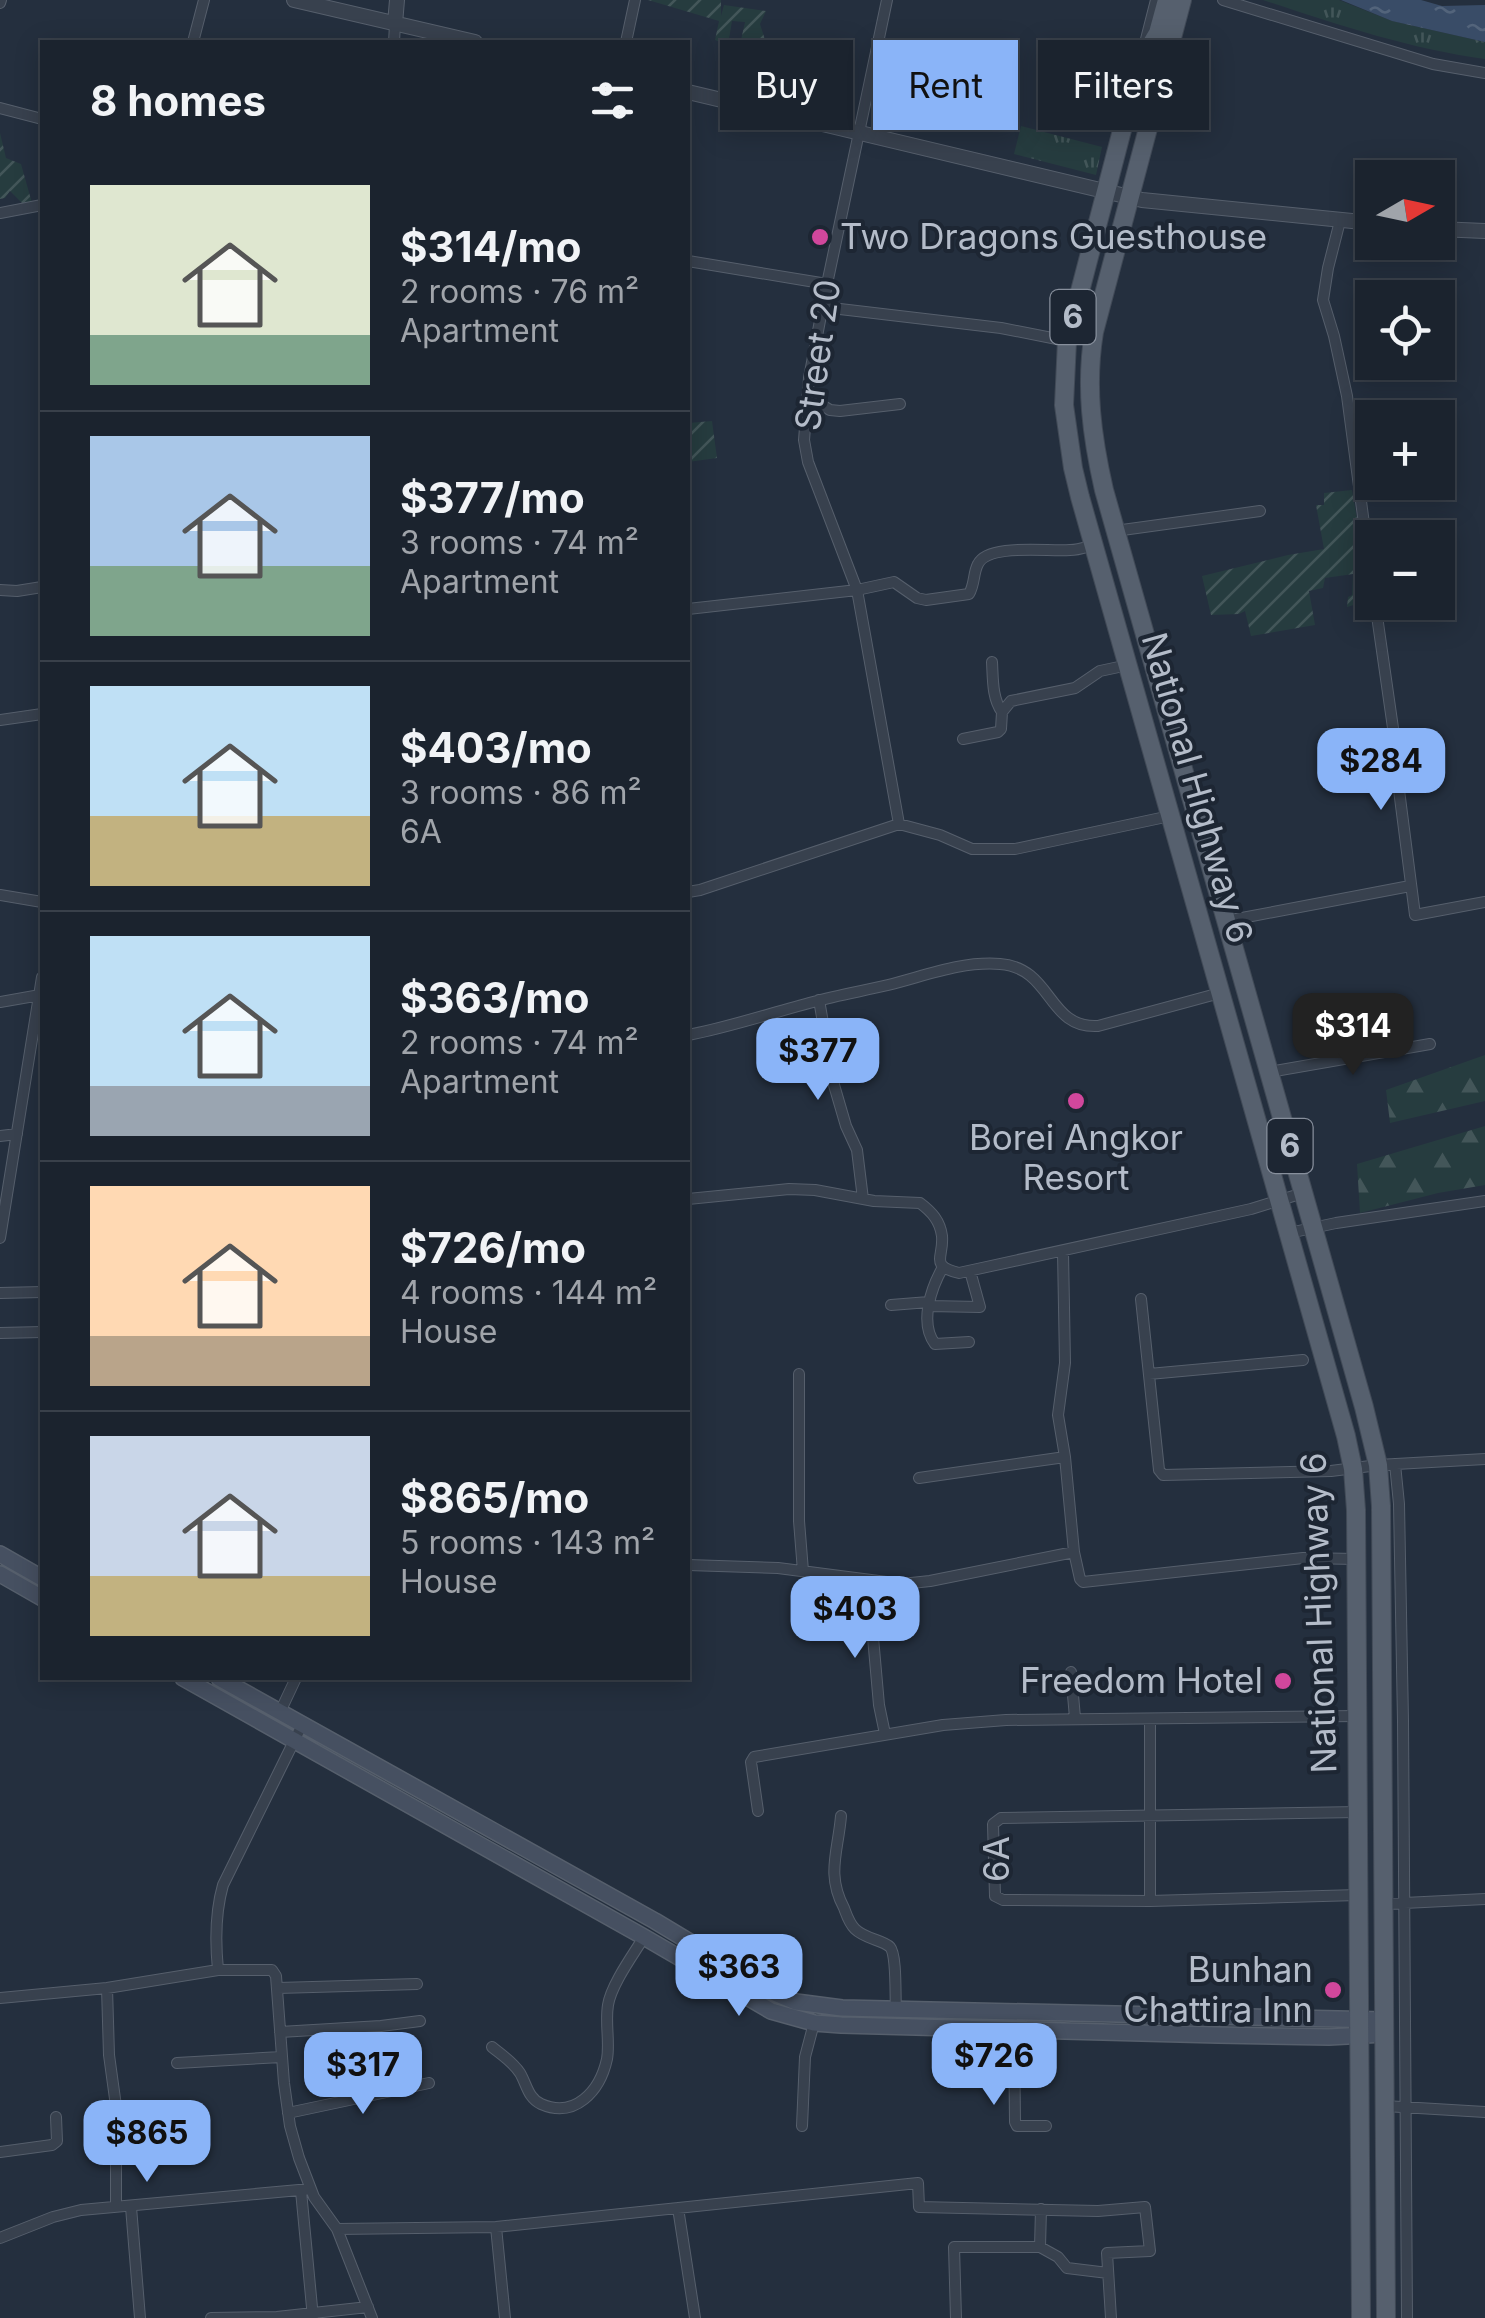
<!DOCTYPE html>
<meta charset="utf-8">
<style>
body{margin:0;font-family:Inter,sans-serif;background:#282f3a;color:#f1f3f6;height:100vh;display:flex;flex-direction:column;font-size:38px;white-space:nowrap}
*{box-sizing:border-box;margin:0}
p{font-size:32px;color:#a0a4aa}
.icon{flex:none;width:55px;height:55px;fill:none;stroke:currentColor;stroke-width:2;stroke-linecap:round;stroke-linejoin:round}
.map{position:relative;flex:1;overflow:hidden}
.side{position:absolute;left:40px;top:40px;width:650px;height:1640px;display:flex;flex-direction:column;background:#1b232e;border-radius:0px;box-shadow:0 5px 25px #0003,0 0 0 2px #39404a}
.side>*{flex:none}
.top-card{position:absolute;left:720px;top:40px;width:615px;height:90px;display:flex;gap:20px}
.needle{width:65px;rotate:81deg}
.fabs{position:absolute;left:1355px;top:160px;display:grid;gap:20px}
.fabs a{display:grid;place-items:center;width:100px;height:100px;border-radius:0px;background:#1b232e;box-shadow:0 5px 25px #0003,0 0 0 2px #39404a;font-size:50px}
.price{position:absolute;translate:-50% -85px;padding:0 22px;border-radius:20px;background:#8ab4f8;color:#111;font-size:32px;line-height:65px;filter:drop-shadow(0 2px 5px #0008)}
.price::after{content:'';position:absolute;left:50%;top:60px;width:30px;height:22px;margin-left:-15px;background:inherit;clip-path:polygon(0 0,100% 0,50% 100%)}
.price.on{background:#222;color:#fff}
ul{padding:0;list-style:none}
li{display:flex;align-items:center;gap:30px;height:250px;padding:0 50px}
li+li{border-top:2px solid #39404a}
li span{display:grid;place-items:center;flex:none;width:280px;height:200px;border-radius:0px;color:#555}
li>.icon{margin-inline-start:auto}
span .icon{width:120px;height:120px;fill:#fffc;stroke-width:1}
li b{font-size:42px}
h2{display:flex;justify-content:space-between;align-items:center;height:120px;padding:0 50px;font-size:42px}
.chip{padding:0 35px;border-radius:0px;background:#1b232e;box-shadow:0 5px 25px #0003,0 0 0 2px #39404a;font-size:35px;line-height:90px}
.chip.on{background:#8ab4f8;color:#111}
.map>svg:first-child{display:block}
.forest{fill:url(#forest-firs)}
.park{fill:url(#park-tufts)}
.garden{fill:url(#garden-furrows)}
.water{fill:url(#water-ripples)}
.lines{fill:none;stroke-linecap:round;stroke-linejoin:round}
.minor-casing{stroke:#565f6c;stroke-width:12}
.tertiary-casing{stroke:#565f6c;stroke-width:16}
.secondary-casing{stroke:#565f6c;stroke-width:18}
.primary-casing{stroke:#414a57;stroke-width:20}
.minor{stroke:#38414e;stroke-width:10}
.tertiary{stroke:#38414e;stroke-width:14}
.secondary{stroke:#465061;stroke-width:15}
.primary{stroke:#56606e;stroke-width:18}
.hotel-dot{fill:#d1479c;stroke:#1d2633;stroke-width:4}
.labels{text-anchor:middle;stroke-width:8;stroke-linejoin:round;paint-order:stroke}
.shield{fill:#1d2633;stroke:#878f9c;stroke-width:2.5}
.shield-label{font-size:32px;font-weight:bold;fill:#b4bcc9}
.poi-label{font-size:35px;fill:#b4bcc9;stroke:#1d2633;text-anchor:end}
.street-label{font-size:35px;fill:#b4bcc9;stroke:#1d2633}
</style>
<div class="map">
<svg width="1485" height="2318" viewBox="0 0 1485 2318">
<defs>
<pattern id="forest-firs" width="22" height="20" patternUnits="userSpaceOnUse" patternTransform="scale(2.5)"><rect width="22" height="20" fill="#263c3f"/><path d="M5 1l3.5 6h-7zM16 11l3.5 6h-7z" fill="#435659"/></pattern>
<pattern id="park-tufts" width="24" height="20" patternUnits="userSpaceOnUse" patternTransform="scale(2.5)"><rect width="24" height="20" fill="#263c3f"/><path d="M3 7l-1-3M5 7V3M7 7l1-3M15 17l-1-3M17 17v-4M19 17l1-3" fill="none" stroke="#435659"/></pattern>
<pattern id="garden-furrows" width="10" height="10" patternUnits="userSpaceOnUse" patternTransform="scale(2.5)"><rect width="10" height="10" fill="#263c3f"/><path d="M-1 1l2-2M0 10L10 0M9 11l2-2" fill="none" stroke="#435659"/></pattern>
<pattern id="water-ripples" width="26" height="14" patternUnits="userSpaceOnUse" patternTransform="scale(2.5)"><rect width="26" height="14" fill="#394c67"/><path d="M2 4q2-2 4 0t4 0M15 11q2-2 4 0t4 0" fill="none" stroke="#53647b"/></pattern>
</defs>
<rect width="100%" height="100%" fill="#242f3e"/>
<path class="forest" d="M1485,1055V1101L1390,1123L1386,1090Z
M1485,1126V1185L1438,1193L1360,1213L1357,1164Z"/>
<path class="park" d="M1263,0H1339L1392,21L1485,42V59C1410,49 1335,24 1263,0Z
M1021,126L1102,147L1096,175L1014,154Z"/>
<path class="garden" d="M648,0H721V16L724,5L766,11L760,24L768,49L742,50L741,40L745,22L732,21L728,45L715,40L719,21Z
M0,133L6,158L21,164L32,203L26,207L10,191L5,198L0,199Z
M712,421L717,458L688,462V423Z
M1352,490L1371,600L1347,607L1348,597L1352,595L1353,574L1325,578L1323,588L1309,591L1315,625L1251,636L1245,611L1239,614L1211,615L1202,576L1288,555L1324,549L1316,505H1324V493Z"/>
<path class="water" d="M1341,0H1421L1442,6L1485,5V42L1392,21Z"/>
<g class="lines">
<g class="minor-casing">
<path id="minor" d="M887,0L827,284L809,378L804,440L808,462L857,590L899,824
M1223,0L1433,64L1485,73
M0,3L1,0
M193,42L204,0
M394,42L395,24
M626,42L635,0
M1144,47L1156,0
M870,82L939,98
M0,108L42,119
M0,213L42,205
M1340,221L1328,268L1323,300L1334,336L1347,396L1372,584
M688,261L827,284
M823,307L1001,328L1067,341
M807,396L830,410L840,411L900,404
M1115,531L1260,511
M0,590L17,591L42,587
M1375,602L1395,742L1399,790L1415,915L1485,902
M688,609L857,590L894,582L917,598L926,600L969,594C975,584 973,573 978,564C988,543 1049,552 1070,550C1079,550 1086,547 1094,545
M992,662C993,679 992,698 1002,712
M0,720L42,714
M963,739L998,732L1001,729L1002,712L1011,701L1075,688L1100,671L1128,665
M688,892L700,890L899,824L940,835L972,849H1015L1170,816
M0,895L42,902
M1226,921L1410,886
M819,1000L834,1085L846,1126L857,1150L863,1199
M0,1002L40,995
M688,1035C730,1027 771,1013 813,1002C838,995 863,991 888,985C925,976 961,961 1000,964C1053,968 1047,1029 1098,1026L1220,993
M1269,1072L1430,1044
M0,1136L17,1134
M688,1199L789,1189L815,1190L874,1201L920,1203C932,1212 940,1221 942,1236C944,1257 929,1266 959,1273L1251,1209L1303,1193
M1289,1233L1336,1223L1485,1201
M0,1238L42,977
M1063,1252L1065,1363L1058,1415L1065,1457L1074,1552L1080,1579L1083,1582L1303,1558L1356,1559
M943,1267C931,1288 919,1323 935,1344L969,1342
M0,1293L42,1292
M1141,1299L1159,1470L1163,1475L1331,1471L1378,1465L1485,1459
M891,1305L929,1302
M929,1306L980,1307L970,1271
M0,1333L42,1332
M799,1374V1521L803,1571
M1149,1374L1303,1360
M1395,1464L1399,1504L1403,1721L1407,2318
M919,1478L1065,1457
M688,1565L778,1568L902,1584L930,1581L1074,1552
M868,1581L879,1705L885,1734
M1071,1672L1075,1718
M280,1712L296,1678
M758,1811L751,1762L754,1757L943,1725L1006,1720L1357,1716
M841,1816C838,1852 826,1874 844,1908C847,1916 849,1923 855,1929C865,1939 883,1940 890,1947C897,1955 895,1997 896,2010
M1358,1895L1150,1901L1003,1900L995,1896L993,1824L1001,1818L1358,1812
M1150,1901V1720
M1384,1904L1485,1899
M218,1970C215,1940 215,1913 223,1885L302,1725
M107,1988L109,2055L116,2106V2207
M278,1988L417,1984
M0,1998L107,1988L218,1970H272L276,1976L284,2083L290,2126L299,2158L314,2197L337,2229L372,2318
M1014,2029L1015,2122L1017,2126H1046
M280,2032L381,2026L420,2021
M492,2047C502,2055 513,2062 520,2073C527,2085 528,2098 541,2104C575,2119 600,2091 607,2059C610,2042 605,2023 608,2005C611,1985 633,1955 644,1937
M177,2063L281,2057
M1385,2106L1485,2112
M288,2113L429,2083
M802,2126L805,2057L814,2023
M0,2152L52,2145L57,2141L56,2117
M301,2191L313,2318
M131,2207L140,2318
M678,2208L695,2318
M1041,2209L1040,2247L1058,2257L1067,2268L1108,2273
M496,2227L505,2318
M337,2229L496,2227L918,2183L919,2207L1098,2211L1145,2207L1150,2251L1107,2253L1111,2318
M0,2238L53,2217L81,2210L310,2189
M211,2318L277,2317L368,2307
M956,2318L954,2247H1040"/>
</g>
<g class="tertiary-casing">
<path id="tertiary" d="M294,0L475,42
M395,24L397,0
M688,92L1142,200L1372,223
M1438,229L1485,231"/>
</g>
<g class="secondary-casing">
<path id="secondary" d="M0,1554L42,1578
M0,1574L42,1598
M183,1678L644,1937L771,2011L814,2023L841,2025L1218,2035L1329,2037L1384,2034
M219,1678L655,1921L775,1993L796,2002L842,2008L1384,2020"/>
</g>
<g class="primary-casing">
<path id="primary" d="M1167,0L1158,33L1139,65L1067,341L1064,405L1073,468L1080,497L1346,1436L1353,1469L1356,1510L1361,2318
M1182,0L1094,332C1085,387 1092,437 1104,490L1364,1407L1378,1465L1381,1506L1386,2318"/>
</g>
<use href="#minor" class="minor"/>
<use href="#tertiary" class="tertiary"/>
<use href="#secondary" class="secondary"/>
<use href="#primary" class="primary"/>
</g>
<g class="hotel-dot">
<circle cx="820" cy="237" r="10"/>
<circle cx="1076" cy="1101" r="10"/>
<circle cx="1283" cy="1681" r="10"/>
<circle cx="1333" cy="1990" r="10"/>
</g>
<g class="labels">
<g class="shield">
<rect x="1050.5" y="290" width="45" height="54" rx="8"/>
<rect x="1267.5" y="1119" width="45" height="54" rx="8"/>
</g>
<g class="shield-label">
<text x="1073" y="328">6</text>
<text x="1290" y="1157">6</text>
</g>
<g class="poi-label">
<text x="840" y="249" text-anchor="start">Two Dragons Guesthouse</text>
<text x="1076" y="1150" text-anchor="middle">Borei Angkor<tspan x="1076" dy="40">Resort</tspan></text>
<text x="1263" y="1693">Freedom Hotel</text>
<text x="1313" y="1982">Bunhan<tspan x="1313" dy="40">Chattira Inn</tspan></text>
</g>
<g class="street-label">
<text transform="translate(818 355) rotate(-82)" y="12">Street 20</text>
<text transform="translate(1197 788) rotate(74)" y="12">National Highway 6</text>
<text transform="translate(1319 1613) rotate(-92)" y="12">National Highway 6</text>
<text transform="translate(997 1859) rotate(-90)" y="12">6A</text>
</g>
</g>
</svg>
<div class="fabs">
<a><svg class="needle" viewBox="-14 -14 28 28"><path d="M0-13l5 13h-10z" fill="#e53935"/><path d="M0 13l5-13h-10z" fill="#a0a4aa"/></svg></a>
<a><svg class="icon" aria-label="locate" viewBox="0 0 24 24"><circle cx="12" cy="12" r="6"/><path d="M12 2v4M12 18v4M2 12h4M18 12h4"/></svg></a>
<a>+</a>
<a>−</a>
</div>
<b class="price" style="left:1381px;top:813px">$284</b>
<b class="price on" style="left:1353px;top:1078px">$314</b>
<b class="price" style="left:818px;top:1103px">$377</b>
<b class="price" style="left:855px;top:1661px">$403</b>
<b class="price" style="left:739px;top:2019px">$363</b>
<b class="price" style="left:994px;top:2108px">$726</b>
<b class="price" style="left:363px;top:2117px">$317</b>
<b class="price" style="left:147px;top:2185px">$865</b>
<div class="top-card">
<a class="chip">Buy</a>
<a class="chip on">Rent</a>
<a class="chip">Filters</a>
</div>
<section class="side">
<h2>8 homes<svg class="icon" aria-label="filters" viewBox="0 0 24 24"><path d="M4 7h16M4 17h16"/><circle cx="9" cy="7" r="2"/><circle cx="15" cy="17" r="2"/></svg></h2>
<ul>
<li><span style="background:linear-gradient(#dfe7d0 75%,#7fa58c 0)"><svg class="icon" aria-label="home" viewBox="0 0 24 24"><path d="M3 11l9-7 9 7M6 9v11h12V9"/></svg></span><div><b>$314/mo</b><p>2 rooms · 76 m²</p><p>Apartment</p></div></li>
<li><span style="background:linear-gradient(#a9c7e8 65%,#7fa58c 0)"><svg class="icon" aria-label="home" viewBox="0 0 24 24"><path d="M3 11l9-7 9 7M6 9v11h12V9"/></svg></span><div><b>$377/mo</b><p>3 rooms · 74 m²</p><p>Apartment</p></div></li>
<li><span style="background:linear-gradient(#bfe0f5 65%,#c2b280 0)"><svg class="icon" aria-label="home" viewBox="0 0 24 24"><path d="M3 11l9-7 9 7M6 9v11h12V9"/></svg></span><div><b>$403/mo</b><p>3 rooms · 86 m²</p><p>6A</p></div></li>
<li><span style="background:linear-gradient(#bfe0f5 75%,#9aa5b1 0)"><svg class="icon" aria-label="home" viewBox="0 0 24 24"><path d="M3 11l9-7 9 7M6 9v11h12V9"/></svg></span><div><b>$363/mo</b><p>2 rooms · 74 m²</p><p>Apartment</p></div></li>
<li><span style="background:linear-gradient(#ffd9b3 75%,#b9a48a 0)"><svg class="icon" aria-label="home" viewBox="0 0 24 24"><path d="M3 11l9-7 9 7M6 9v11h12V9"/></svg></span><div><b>$726/mo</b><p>4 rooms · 144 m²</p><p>House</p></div></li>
<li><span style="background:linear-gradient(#c9d6e8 70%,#c2b280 0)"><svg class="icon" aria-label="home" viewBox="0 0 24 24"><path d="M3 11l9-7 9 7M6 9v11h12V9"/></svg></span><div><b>$865/mo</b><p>5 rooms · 143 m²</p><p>House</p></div></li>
</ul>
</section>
</div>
